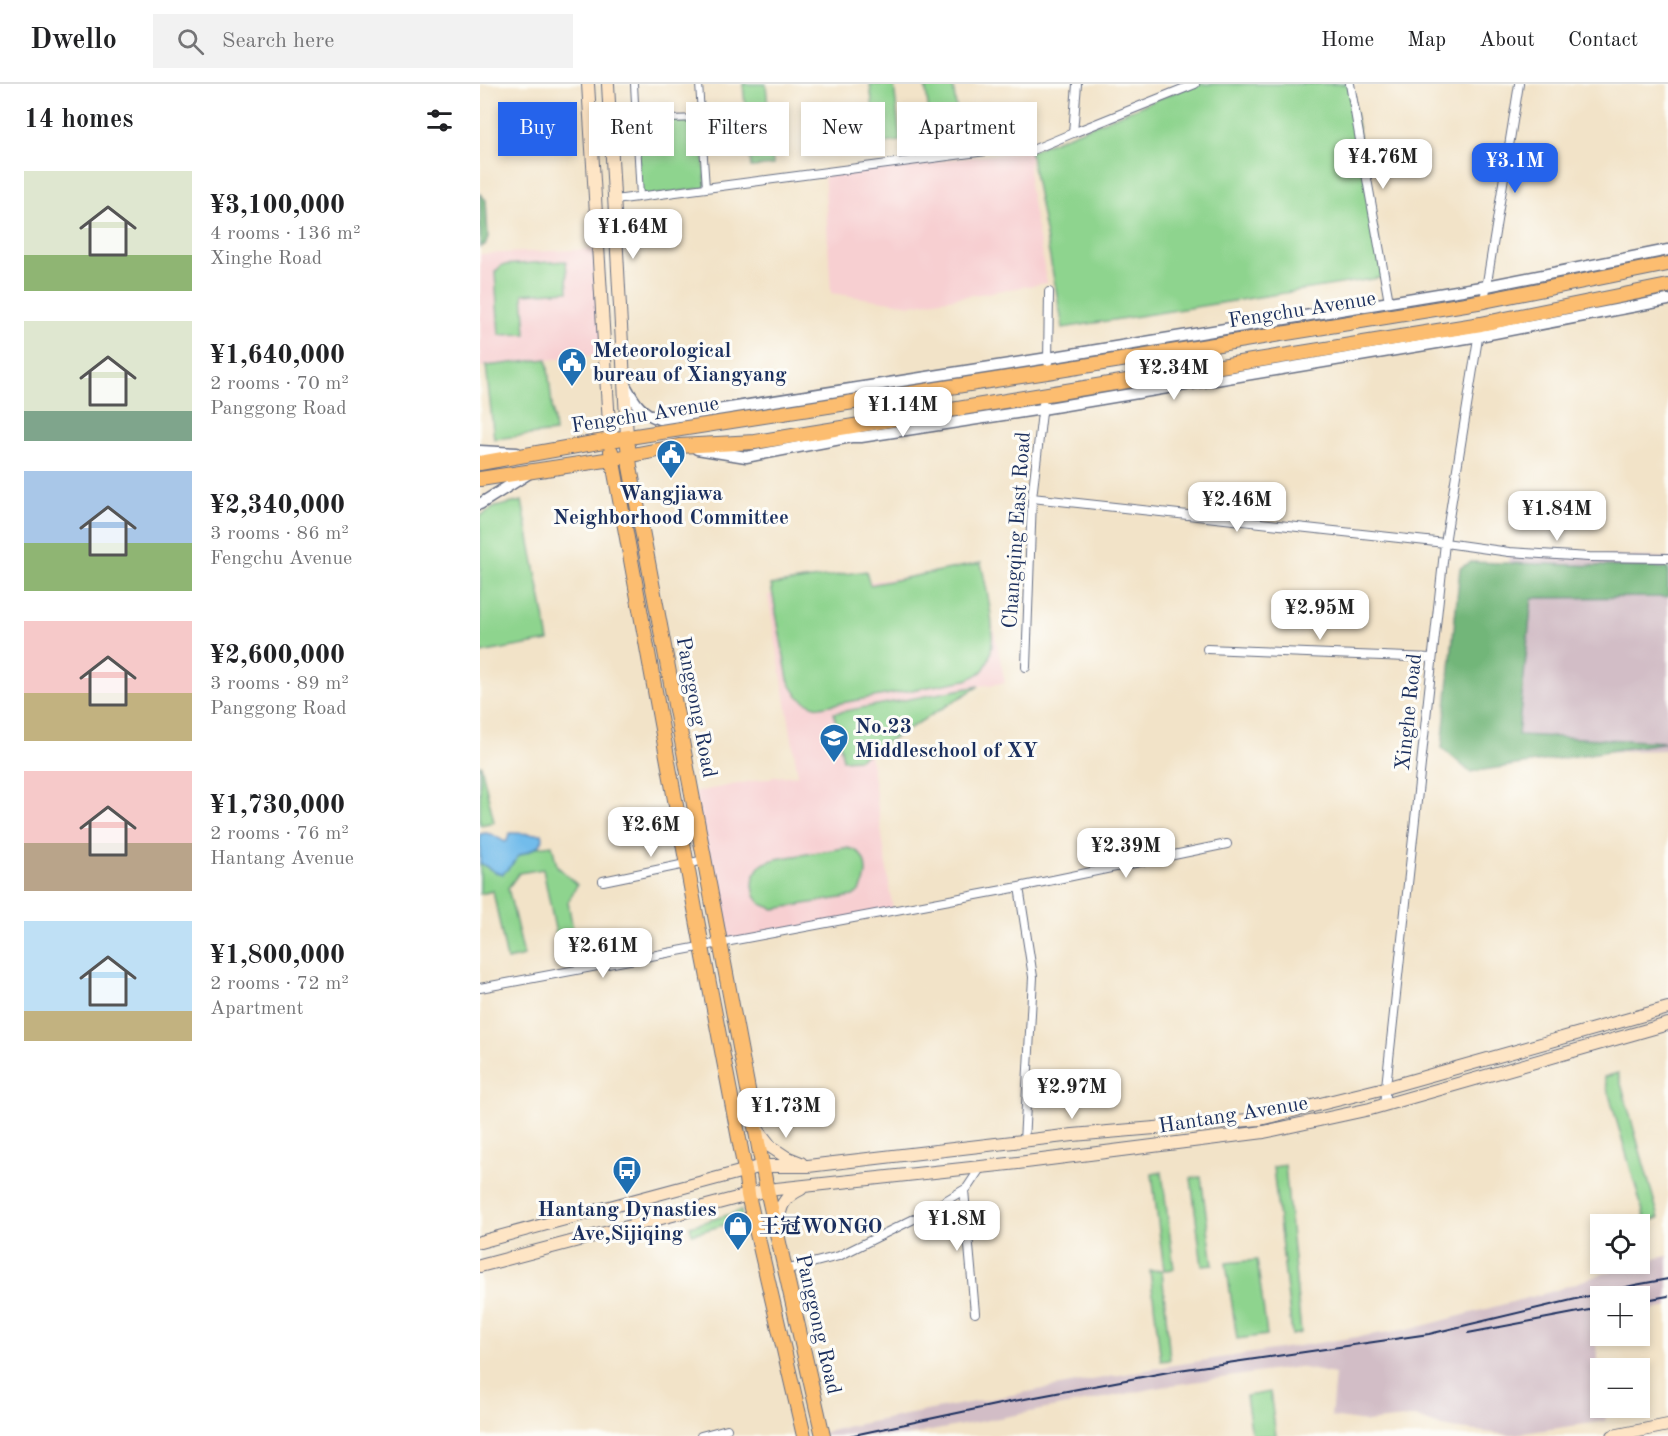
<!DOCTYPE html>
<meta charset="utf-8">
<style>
body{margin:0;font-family:"Old Standard TT","Noto Serif SC",serif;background:#f2f2f2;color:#202124;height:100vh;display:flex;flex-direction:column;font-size:22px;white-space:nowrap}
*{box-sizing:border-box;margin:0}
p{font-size:20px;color:#757577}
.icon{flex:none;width:33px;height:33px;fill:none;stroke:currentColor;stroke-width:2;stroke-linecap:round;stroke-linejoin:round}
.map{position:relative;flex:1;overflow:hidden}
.side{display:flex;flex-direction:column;background:#fff;width:480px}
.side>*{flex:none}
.hud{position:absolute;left:18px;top:18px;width:570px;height:54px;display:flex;gap:12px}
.controls{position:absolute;left:1110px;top:1130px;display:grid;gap:12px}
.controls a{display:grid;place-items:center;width:60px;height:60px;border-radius:0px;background:#fff;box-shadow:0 3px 9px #0003;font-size:30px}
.price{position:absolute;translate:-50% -51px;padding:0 14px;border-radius:12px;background:#fff;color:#222;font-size:20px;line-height:39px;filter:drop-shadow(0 2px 3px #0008)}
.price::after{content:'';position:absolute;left:50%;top:36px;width:18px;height:14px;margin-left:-9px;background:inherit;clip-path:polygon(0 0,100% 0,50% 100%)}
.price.active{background:#2563eb;color:#fff}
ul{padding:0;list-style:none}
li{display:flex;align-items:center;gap:18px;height:150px;padding:0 24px}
li span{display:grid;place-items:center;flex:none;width:168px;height:120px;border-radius:0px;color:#555}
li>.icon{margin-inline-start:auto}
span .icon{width:72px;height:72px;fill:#fffc;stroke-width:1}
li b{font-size:26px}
h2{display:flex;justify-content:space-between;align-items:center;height:72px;padding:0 24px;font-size:26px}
.chip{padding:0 21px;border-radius:0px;background:#fff;box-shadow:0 3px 9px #0003;font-size:21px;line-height:54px}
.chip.active{background:#2563eb;color:#fff}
header{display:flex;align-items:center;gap:36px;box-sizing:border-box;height:84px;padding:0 30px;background:#fff;border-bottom:2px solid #e0e0e0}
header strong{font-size:28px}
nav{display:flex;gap:33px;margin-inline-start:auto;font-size:21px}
.search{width:420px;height:54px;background:#f2f2f2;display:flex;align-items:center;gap:15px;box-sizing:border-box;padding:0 21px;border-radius:0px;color:#757577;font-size:22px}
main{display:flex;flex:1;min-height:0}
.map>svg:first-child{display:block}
.built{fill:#f7cfd1}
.industrial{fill:#d2bdc6}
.green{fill:#8ed48e;stroke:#548276;stroke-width:1.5}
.forest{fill:#72b679;stroke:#46726c;stroke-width:1.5}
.water{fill:#72bceb;stroke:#4676a4;stroke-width:1.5}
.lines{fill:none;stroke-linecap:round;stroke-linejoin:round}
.pedestrian-casing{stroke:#666e83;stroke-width:8}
.minor-casing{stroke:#666e83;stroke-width:10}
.tertiary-casing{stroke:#666e83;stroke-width:13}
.secondary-casing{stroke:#666e83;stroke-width:14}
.primary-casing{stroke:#666e83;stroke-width:16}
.pedestrian{stroke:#fff;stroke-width:6}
.minor{stroke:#fff;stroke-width:8}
.tertiary{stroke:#fff;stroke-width:10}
.secondary{stroke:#fee5c5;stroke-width:12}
.primary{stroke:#fcbd6f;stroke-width:14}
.rail{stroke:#1b2f5e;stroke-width:2}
.labels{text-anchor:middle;stroke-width:6;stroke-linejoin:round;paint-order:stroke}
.street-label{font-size:21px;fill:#1b2f5e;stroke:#fdfcf7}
.poi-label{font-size:21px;font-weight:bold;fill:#1b2f5e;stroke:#fdfcf7;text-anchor:start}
</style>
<header>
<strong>Dwello</strong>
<div class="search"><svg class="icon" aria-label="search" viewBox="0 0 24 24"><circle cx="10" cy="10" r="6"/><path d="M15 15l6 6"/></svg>Search here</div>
<nav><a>Home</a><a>Map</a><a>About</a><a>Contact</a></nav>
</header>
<main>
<section class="side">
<h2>14 homes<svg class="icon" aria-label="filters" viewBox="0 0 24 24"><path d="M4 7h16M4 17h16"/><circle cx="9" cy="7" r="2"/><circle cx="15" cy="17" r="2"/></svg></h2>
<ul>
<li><span style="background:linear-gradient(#dfe7d0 70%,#8fb573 0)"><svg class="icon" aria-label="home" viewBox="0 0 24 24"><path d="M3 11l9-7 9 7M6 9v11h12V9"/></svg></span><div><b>¥3,100,000</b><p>4 rooms · 136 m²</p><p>Xinghe Road</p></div></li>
<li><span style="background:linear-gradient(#dfe7d0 75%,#7fa58c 0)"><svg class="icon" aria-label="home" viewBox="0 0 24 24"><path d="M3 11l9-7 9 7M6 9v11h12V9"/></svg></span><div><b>¥1,640,000</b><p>2 rooms · 70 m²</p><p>Panggong Road</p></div></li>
<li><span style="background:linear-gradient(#a9c7e8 60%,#8fb573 0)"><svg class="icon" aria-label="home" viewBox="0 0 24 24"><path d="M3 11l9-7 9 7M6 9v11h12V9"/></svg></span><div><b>¥2,340,000</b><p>3 rooms · 86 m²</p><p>Fengchu Avenue</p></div></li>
<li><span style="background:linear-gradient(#f6c9c9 60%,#c2b280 0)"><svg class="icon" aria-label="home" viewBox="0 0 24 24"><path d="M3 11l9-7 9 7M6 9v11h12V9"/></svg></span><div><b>¥2,600,000</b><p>3 rooms · 89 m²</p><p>Panggong Road</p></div></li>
<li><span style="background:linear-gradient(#f6c9c9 60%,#b9a48a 0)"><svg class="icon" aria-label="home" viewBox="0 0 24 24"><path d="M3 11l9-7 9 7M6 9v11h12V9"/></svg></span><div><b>¥1,730,000</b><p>2 rooms · 76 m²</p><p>Hantang Avenue</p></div></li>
<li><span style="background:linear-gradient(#bfe0f5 75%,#c2b280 0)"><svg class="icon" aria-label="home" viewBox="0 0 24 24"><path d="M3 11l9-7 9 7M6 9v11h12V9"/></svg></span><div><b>¥1,800,000</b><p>2 rooms · 72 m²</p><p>Apartment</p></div></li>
</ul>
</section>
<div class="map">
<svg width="1188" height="1352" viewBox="0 0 1188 1352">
<rect width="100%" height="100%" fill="#fdfcf7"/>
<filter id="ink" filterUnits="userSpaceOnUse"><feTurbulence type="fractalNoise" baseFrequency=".0167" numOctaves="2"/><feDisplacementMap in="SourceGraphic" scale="12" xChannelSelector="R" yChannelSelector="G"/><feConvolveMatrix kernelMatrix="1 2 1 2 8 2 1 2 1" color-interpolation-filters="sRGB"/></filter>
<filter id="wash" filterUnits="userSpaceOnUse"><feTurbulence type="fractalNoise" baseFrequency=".008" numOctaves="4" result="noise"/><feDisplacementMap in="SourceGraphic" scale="24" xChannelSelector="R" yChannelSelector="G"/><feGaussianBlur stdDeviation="1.35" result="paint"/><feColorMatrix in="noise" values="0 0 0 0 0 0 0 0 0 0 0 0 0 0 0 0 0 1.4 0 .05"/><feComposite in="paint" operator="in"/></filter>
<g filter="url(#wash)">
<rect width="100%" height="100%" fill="#f2e3c8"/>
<path class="built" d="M550,67L549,100L567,199L431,221L351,209L344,88Z
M118,165L125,270L0,283V170Z
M501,483L525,599L499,602L390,669L413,827L241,859L215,708L294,693L318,691L288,511Z"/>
<path class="industrial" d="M1029,468L1188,474V666L1018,671Z
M1188,1172V1223L1160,1229V1212H1120V1235L1113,1237L1120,1294V1323H1125L1126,1337L1030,1351L962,1343L935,1333L886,1338L851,1333L855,1290L818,1283L692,1301L425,1352H331L365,1343L456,1325L688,1282L935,1244L1070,1208L1154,1179H1160L1161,1177Z"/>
<path class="green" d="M263,0H286L293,81L271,83Z
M390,0H414L420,57L397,60Z
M445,0H473L479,47L452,50Z
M715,0H870L905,193L583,244L550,67Z
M221,34L226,104L160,113L156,36Z
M86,177L88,207L43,210L46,250L19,251L15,188L22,181Z
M67,275L75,348L14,355L6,282Z
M42,417L69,557L0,569V432L15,423Z
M501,479C507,508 522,562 503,586C499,591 492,593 486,596L340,623C323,620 314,610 308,595L291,501L386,487L390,501Z
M499,602L379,675L363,676L354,629Z
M0,681H1L14,738L0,741Z
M72,761L77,782L97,801L88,818L96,862L79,865L63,785L39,789L28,804L44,872L27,876L13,807L0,810V779L7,783L35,777L37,772L57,763Z
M364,764C369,764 374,765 378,768C391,780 387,804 373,812L294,825L281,820L275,812L273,802L274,791L279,783L285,779L296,775Z
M1138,989L1179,1134L1166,1138L1124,993Z
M805,1081L821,1249L812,1251L793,1083Z
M682,1088L694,1185L684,1186L672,1090Z
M721,1093L733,1181L722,1182L711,1094Z
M261,1127L266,1150L244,1141L212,1150L210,1142Z
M777,1176L787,1251L757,1255L746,1179Z
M682,1186L690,1276L681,1277L670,1187Z
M790,1308L796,1352H772L766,1312Z"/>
<path class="forest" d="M0,110L6,116L8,153L5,161L0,163Z
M991,478L1188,484V513L1052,514L1038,651L1188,658L990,688L962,664L980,484Z"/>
<path class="water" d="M6,749L13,751L25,758L27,757L29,750L31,749L60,750H62C67,763 47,767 38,772L35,777L23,790L15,788L0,779V750Z"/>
</g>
<g filter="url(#ink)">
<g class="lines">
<g class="pedestrian-casing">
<path id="pedestrian" d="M154,0L160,113
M219,0L226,104
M156,36L221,34"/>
</g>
<g class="minor-casing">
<path id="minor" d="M870,0L909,218
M593,49L715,0
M135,116L521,65L550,67L593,49L597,0
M1004,217L1039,0
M568,278L569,208
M552,414L965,459L1029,468L1109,473L1188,474
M727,565L952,574
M546,583L552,414L563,320
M123,797L225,776
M539,803L747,760
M0,904L539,803L553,893L544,1058
M904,1021L965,459L999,248
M484,1106L495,1229
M305,1186L359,1172L440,1132L487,1104L501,1083
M221,1352L247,1345"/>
</g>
<g class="tertiary-casing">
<path id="tertiary" d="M145,301C155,318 159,328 179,335L568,274L1007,202L1188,166
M217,365L266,373L371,353H381L562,325L999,252L1188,216
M0,367L37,369
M0,420L51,388"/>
</g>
<g class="secondary-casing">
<path id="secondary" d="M108,0L130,356
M128,0L147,353
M275,1042L291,1063L306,1073L321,1079
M297,1146C300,1125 300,1115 321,1105
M0,1158L282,1082H328L593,1051L780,1035L905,1004L1188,924
M0,1182L287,1106L538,1079L784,1048L890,1025L1188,940
M1133,1352L1188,1341"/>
</g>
<g class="primary-casing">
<path id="primary" d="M148,362L150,383L287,1106L343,1352
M131,367L222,863L265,1086L268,1111L324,1352
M0,379L130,356L567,288L1004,217L1188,180
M0,395L132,375L199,362L275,358L641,298L1001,240L1188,202"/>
</g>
<use href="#pedestrian" class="pedestrian"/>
<use href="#minor" class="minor"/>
<use href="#tertiary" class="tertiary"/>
<use href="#secondary" class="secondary"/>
<use href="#primary" class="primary"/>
<path class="rail" d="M1160,1217L1188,1212
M988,1249L1120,1224
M369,1352L534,1317L699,1286L949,1250L1155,1201L1188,1195"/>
</g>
</g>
<defs>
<g id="civic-pin" transform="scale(1.5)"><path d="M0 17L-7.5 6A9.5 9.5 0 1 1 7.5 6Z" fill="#1f6fb2" stroke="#fdfcf7"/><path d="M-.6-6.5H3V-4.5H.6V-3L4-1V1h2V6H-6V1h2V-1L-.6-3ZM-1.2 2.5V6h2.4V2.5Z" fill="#fff"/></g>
<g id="school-pin" transform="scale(1.5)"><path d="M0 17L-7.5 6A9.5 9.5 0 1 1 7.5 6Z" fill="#1f6fb2" stroke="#fdfcf7"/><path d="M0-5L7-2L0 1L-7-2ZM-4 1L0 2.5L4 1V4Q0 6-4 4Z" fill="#fff"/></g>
<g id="bus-pin" transform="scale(1.5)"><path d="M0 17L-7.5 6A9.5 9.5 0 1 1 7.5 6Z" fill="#1f6fb2" stroke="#fdfcf7"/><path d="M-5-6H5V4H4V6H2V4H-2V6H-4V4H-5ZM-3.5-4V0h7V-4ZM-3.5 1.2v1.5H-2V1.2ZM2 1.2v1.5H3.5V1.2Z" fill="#fff"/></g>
<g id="shop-pin" transform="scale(1.5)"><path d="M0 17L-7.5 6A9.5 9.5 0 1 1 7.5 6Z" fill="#1f6fb2" stroke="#fdfcf7"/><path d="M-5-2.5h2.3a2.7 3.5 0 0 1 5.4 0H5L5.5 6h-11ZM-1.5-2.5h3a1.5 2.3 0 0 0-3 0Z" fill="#fff"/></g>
</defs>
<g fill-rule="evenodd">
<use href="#civic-pin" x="92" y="278"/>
<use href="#civic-pin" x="191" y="370"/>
<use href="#school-pin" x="354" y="654"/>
<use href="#bus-pin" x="147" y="1086"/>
<use href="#shop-pin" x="258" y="1142"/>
</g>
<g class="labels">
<g class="street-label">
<text transform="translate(822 225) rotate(-9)" y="7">Fengchu Avenue</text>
<text transform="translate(165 330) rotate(-9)" y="7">Fengchu Avenue</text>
<text transform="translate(536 446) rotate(-86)" y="7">Changqing East Road</text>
<text transform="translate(217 623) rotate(79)" y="7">Panggong Road</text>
<text transform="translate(928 628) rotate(-84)" y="7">Xinghe Road</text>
<text transform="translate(753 1030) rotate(-9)" y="7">Hantang Avenue</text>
<text transform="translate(339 1240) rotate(77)" y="7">Panggong Road</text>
</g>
<g class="poi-label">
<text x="113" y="273">Meteorological<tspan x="113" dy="24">bureau of Xiangyang</tspan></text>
<text x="191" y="416" text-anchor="middle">Wangjiawa<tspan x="191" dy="24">Neighborhood Committee</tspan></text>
<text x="375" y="649">No.23<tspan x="375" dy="24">Middleschool of XY</tspan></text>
<text x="147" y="1132" text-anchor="middle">Hantang Dynasties<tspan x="147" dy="24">Ave,Sijiqing</tspan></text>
<text x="279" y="1149">王冠WONGO</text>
</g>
</g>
</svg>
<div class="controls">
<a><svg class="icon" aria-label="locate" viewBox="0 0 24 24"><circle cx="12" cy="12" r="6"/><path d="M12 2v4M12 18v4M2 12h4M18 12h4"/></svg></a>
<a>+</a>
<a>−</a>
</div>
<b class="price" style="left:903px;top:106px">¥4.76M</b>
<b class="price active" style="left:1035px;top:110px">¥3.1M</b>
<b class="price" style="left:153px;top:176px">¥1.64M</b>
<b class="price" style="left:694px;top:317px">¥2.34M</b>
<b class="price" style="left:423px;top:354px">¥1.14M</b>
<b class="price" style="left:757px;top:449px">¥2.46M</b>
<b class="price" style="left:1077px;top:458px">¥1.84M</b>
<b class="price" style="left:840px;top:557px">¥2.95M</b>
<b class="price" style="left:171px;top:774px">¥2.6M</b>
<b class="price" style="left:646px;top:795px">¥2.39M</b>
<b class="price" style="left:123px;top:895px">¥2.61M</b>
<b class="price" style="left:592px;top:1036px">¥2.97M</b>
<b class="price" style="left:306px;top:1055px">¥1.73M</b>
<b class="price" style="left:477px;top:1168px">¥1.8M</b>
<div class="hud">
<a class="chip active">Buy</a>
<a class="chip">Rent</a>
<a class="chip">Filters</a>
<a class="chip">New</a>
<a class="chip">Apartment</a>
</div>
</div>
</main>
